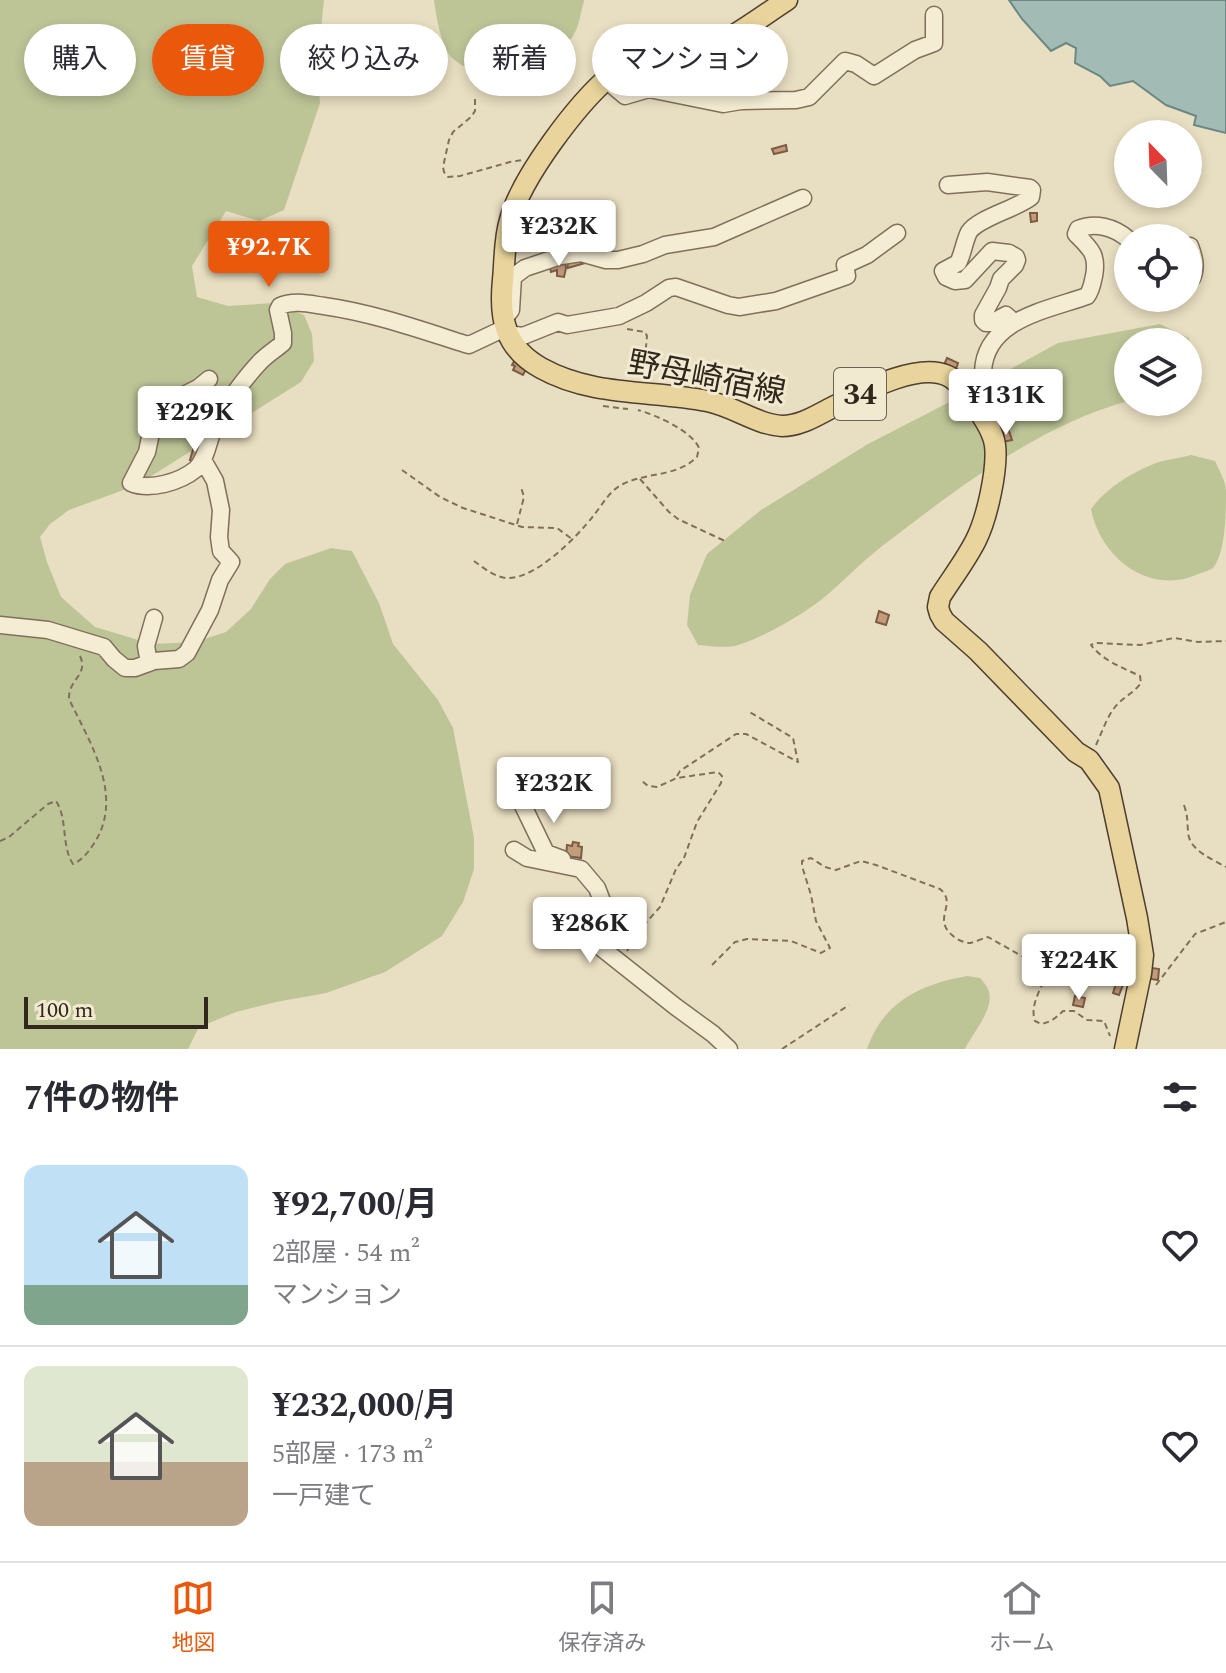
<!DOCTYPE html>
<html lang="ja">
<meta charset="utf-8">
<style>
body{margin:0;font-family:Spectral,"Noto Sans JP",serif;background:#f2f2f3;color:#2b2b33;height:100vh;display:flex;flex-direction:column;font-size:30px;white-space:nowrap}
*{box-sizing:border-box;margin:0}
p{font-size:26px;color:#7c7c81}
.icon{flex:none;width:44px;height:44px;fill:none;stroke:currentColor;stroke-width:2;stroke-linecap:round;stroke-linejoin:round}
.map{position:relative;height:1049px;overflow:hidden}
.drawer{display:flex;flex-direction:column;background:#fff;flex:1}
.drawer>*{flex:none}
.banner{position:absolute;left:24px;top:24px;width:800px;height:72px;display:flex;gap:16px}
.needle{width:52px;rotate:337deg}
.buttons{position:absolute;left:1114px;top:120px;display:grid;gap:16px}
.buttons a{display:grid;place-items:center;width:88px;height:88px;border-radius:50%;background:#fff;box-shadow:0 4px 12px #0003;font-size:40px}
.scale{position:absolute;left:24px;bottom:20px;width:184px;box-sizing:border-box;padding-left:8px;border:4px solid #31281d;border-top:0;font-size:22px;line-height:28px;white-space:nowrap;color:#31281d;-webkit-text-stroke:6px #f1e9d0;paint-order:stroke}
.price{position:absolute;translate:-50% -68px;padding:0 18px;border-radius:8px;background:#fff;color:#222;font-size:26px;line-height:52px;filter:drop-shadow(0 2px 4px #0008)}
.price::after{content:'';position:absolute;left:50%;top:48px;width:24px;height:18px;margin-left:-12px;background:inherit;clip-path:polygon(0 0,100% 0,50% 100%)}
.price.on{background:#ea580c;color:#fff}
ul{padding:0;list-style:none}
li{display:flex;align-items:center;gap:24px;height:200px;padding:0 24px}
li+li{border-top:2px solid #e1e1e2}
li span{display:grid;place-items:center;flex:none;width:224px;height:160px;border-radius:16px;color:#555}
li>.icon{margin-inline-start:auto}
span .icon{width:96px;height:96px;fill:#fffc;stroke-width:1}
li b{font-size:34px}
h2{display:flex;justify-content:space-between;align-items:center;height:96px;padding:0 24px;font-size:34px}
.chip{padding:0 28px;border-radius:36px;background:#fff;box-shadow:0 4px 12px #0003;font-size:28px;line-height:72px}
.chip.on{background:#ea580c;color:#fff}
.menu{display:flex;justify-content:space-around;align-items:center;height:112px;border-top:2px solid #e1e1e2;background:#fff;font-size:22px;color:#7c7c81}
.menu a{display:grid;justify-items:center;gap:4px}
.menu .on{color:#ea580c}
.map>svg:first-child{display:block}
.green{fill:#bdc597}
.water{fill:#a3bbb5;stroke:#6c8882;stroke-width:2}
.building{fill:#c29c7b;stroke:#7c5c43;stroke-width:2}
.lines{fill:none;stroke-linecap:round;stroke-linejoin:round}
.minor-casing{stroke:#80705b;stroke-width:19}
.major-casing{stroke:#4e3f2f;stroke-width:23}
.path{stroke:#80705b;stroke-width:2;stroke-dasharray:6 4;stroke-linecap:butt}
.minor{stroke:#f4ecd3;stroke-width:16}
.major{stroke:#e8d49c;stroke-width:20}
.labels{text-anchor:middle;stroke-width:6;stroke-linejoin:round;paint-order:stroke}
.shield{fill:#f1e9d0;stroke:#6b6253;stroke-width:2}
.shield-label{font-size:30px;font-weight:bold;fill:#31281d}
.street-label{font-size:32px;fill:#31281d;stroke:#f1e9d0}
</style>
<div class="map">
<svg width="1226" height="1049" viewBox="0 0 1226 1049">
<rect width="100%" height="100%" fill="#e8dec1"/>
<path class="green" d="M0,0H324L317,66L320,103L284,210L259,221L226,211L192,266L197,297L228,306L274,303L304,315L312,334L314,361L301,382L137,485L69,510L50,524L40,537L47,562L61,597L95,627L152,644L195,642L226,632L251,609L270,579L285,564L331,548L352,551L379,603L393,644L438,700L453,728L474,838V869L463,902L442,936L385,972L326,993L276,1002L236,1012L199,1027L188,1049H0Z
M434,0H584V1C580,14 579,31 569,41C565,46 559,49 554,52C523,74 485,86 452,58C441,48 436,15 434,0Z
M1160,324L1189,338L1191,369L1188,370V342H1128V401C1035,427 957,489 881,547C860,563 842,583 821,600C800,616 761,639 735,646C724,648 710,646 698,645L687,625L690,595L707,554L761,510L868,444L969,392L1058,343Z
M1191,455L1215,461C1219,470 1225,480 1226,490C1226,510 1226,553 1213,568C1209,571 1200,573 1196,575C1148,595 1100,557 1091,509C1107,487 1134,471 1159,462C1169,459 1181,458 1191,455Z
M967,976L980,978C983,981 986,985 988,989C996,1008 973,1032 965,1049H867C883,1002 921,984 967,976Z"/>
<path class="water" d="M1009,0H1226V133L1194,125L1196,116L1166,105L1133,81L1110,86L1100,76L1075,63L1076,48L1066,43L1051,51L1022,19Z"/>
<path class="building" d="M786,145L787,151L774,154L772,149Z
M1030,213H1037V221L1031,222Z
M534,225H542V233H534Z
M583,256L585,263L568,268L567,261Z
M564,261L566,268L564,277L557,276V270L551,272L549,264Z
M516,358L524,362L521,367L526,369L523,375L513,370L515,366L512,365Z
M947,358L958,363L955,372L943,367Z
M1009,431L1012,440L1002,442L1000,433Z
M194,446L200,447L197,462L190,460Z
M879,611L889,615L886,625L876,622Z
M573,842L579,843L578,846L582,847L581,858L566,856L567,845L572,846Z
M1152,968L1159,969L1158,980L1151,979Z
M1119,974L1126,977L1119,995L1113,993Z
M1075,996L1085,998L1083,1007L1073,1005Z"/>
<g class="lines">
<g class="minor-casing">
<path id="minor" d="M606,80L625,96L649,89L723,104L741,101L796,100L809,97L845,61L856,64L874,76L915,50L934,43V15
M948,185L987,182L1030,188L1032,190L1031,197C1016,209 978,218 969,232C964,242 963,254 958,263L943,271L946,277L955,281L965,280L992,251L1009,253L1016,257L1017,260L1015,265L1001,279L998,288L983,315V320L986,323H991L1006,315L1015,323
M1188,280L1192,278C1197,267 1194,257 1190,246
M503,320L511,310L513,277L525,268L561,256L581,253L606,260H618L643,254L665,245L714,237L803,198
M507,334L523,336L558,322L567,325L619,316L646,303L669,288L676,287L728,305L739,307L776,301L847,276L845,265L867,255L897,233
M209,379L198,388L156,409L147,452L131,483C150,491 180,482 196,469C208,458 209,434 218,418C230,399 243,380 259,363C266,355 275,350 283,343V333L278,310L280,306C294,300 310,304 324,306C373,313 418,329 465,344L469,345L505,328
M989,428C993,409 982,391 983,372C985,319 1048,310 1087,296C1092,289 1092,284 1094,276C1098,255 1091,249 1076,234L1078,229C1095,222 1114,227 1128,239
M0,625L48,630L104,647L114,659L125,668H135L154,661L179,659L187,653L210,610L220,580L231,562L221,551L219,537L221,510L215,481L203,460
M149,663L146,646L154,618
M514,787L546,853L562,859
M514,850L527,858L581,869L597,888L602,901L603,910L593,938L594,942L676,1007L713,1034L729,1049"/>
</g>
<g class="major-casing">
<path id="major" d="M787,0C758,19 730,41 698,53C675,62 628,62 610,76C577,104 521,178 510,220C504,239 505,260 503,280C499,319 505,348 541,368C593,397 652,390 707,401C733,406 758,425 782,426C801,426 817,415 833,407C861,393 917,361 948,376C960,382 969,396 976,407C984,418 993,431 995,445C998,469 987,518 976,540C966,560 952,578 940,597L938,607L940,614L944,621L978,651L1076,752L1089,760L1109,788L1137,918L1143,955L1141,973L1125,1049"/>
</g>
<path class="path" d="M475,99V111L471,117L453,132L449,140L443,167L444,172L448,177L460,176L510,162L522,160
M627,329L645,332L647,336L644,368
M603,406L628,409
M402,470L440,497L463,508L522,527L557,528L572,539
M640,479L669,512L678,519L727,542
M517,524L524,497L521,487
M474,561C482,567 491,574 501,577C530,586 578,536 594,515C603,504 609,491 623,484C647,472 677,477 697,457L699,448C692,431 656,415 638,410
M1096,745C1102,732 1107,717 1115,707C1123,697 1134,693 1141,683L1140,676C1123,668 1102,660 1091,645L1095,643L1140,645L1174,638L1198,642L1226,641
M677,776L680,771L736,734H746L798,762L793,738L748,711
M1184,805C1188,817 1187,820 1188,831C1188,850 1212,859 1226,867
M0,841L9,837L48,804L56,801C68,819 61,846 73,864C83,860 89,851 95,842C124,795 90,743 69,699C68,679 89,675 80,656
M627,951L642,927L660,907L676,869L684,858L697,822L721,783L722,776L718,772L677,778L657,787L648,786L642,781
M712,965L735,942L747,939L791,941L821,953L830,948L816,921L811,895L802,866V861L811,858L825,867L836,870L861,861L876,865L940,889C958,904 932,918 952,935C956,939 964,943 970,943C976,942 983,938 988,937L1043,968L1046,972C1043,988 1029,1004 1035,1021L1041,1024C1051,1022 1056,1018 1063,1011H1074L1087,1020L1104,1021L1110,1036
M1156,985L1195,934L1226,922
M782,1049L849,1005"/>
<use href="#minor" class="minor"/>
<use href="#major" class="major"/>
</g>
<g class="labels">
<rect class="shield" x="834" y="368" width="52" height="52" rx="6"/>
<g class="shield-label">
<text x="860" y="404">34</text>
</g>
<g class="street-label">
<text transform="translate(707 377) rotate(11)" y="11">野母崎宿線</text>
</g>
</g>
</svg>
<div class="buttons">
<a><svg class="needle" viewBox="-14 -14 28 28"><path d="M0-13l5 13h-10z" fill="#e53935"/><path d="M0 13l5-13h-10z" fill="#7c7c81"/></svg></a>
<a><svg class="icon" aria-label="locate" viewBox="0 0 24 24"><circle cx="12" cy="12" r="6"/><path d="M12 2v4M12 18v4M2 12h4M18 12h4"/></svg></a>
<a><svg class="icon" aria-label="layers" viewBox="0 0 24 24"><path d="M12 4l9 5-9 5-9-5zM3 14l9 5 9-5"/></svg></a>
</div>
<div class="scale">100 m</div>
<b class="price" style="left:559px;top:268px">¥232K</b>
<b class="price on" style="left:269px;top:289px">¥92.7K</b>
<b class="price" style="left:1006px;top:437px">¥131K</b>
<b class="price" style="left:195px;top:454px">¥229K</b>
<b class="price" style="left:554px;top:825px">¥232K</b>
<b class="price" style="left:590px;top:965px">¥286K</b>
<b class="price" style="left:1079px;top:1002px">¥224K</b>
<div class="banner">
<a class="chip">購入</a>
<a class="chip on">賃貸</a>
<a class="chip">絞り込み</a>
<a class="chip">新着</a>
<a class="chip">マンション</a>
</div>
</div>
<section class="drawer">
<h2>7件の物件<svg class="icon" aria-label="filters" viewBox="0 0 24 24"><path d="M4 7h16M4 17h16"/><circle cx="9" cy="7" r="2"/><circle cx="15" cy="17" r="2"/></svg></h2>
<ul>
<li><span style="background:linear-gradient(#bfe0f5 75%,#7fa58c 0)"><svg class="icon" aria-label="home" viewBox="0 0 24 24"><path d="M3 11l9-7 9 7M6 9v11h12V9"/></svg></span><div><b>¥92,700/月</b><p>2部屋 · 54 m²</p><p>マンション</p></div><svg class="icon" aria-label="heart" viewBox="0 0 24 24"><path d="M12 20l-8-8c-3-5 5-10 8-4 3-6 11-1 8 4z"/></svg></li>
<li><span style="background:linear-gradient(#dfe7d0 60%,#b9a48a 0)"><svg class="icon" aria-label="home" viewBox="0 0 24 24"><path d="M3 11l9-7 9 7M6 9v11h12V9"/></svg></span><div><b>¥232,000/月</b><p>5部屋 · 173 m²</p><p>一戸建て</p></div><svg class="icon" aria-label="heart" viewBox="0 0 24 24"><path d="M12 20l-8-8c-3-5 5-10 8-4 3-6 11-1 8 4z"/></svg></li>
</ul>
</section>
<nav class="menu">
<a class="on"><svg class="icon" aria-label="map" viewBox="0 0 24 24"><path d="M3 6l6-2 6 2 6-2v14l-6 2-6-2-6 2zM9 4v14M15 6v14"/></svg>地図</a>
<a><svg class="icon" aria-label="saved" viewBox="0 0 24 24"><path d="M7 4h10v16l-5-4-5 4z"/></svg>保存済み</a>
<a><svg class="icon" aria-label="home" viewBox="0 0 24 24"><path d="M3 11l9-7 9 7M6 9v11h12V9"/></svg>ホーム</a>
</nav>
